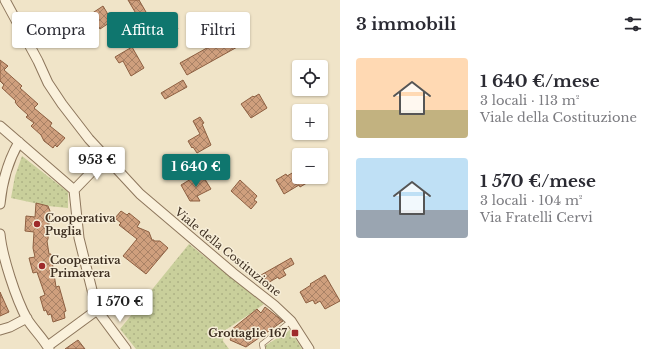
<!DOCTYPE html>
<html lang="it">
<meta charset="utf-8">
<style>
body{margin:0;font-family:"Libre Baskerville",serif;background:#f7f7f7;color:#2b2b33;height:100vh;display:flex;flex-direction:column;font-size:15px;white-space:nowrap}
*{box-sizing:border-box;margin:0}
p{font-size:13px;color:#7c7c81}
.icon{flex:none;width:22px;height:22px;fill:none;stroke:currentColor;stroke-width:2;stroke-linecap:round;stroke-linejoin:round}
.map{position:relative;flex:1;overflow:hidden}
.panel{display:flex;flex-direction:column;background:#fff;width:320px}
.panel>*{flex:none}
.hud{position:absolute;left:12px;top:12px;width:268px;height:36px;display:flex;gap:8px}
.controls{position:absolute;left:292px;top:60px;display:grid;gap:8px}
.controls a{display:grid;place-items:center;width:36px;height:36px;border-radius:4px;background:#fff;box-shadow:0 1px 3px #0004;font-size:20px}
.price{position:absolute;translate:-50% -34px;padding:0 9px;border-radius:4px;background:#fff;color:#222;font-size:13px;line-height:26px;filter:drop-shadow(0 1px 2px #0008)}
.price::after{content:'';position:absolute;left:50%;top:24px;width:12px;height:9px;margin-left:-6px;background:inherit;clip-path:polygon(0 0,100% 0,50% 100%)}
.price.active{background:#0f766e;color:#fff}
ul{padding:0;list-style:none}
li{display:flex;align-items:center;gap:12px;height:100px;padding:0 16px}
li span{display:grid;place-items:center;flex:none;width:112px;height:80px;border-radius:4px;color:#555}
li>.icon{margin-inline-start:auto}
span .icon{width:48px;height:48px;fill:#fffc;stroke-width:1}
li b{font-size:17px}
h2{display:flex;justify-content:space-between;align-items:center;height:48px;padding:0 16px;font-size:17px}
.tag{padding:0 14px;border-radius:4px;background:#fff;box-shadow:0 1px 3px #0004;font-size:14px;line-height:36px}
.tag.active{background:#0f766e;color:#fff}
main{display:flex;flex:1;min-height:0}
.map>svg:first-child{display:block}
.grass{fill:url(#grass-dots)}
.building{fill:url(#building-cross-hatch);stroke:#8d5f41}
.lines{fill:none;stroke-linecap:round;stroke-linejoin:round}
.service-casing{stroke:#8d765c;stroke-width:6}
.minor-casing{stroke:#8d765c;stroke-width:11}
.service{stroke:#faf1dc;stroke-width:4.5}
.minor{stroke:#faf1dc;stroke-width:9}
.poi-dot{fill:#9e2a2b;stroke:#f7eed8;stroke-width:1.5}
.labels{text-anchor:middle;stroke-width:3;stroke-linejoin:round;paint-order:stroke}
.poi-label{font-size:11px;font-weight:bold;fill:#3d2e20;stroke:#f7eed8;text-anchor:start}
.street-label{font-size:11px;fill:#3d2e20;stroke:#f7eed8}
</style>
<main>
<div class="map">
<svg width="340" height="349" viewBox="0 0 340 349">
<defs>
<pattern id="grass-dots" width="8" height="8" patternUnits="userSpaceOnUse"><rect width="8" height="8" fill="#c9cf9b"/><path d="M2 2h.1M6 6h.1" fill="none" stroke="#aeb285" stroke-width="1.8" stroke-linecap="round"/></pattern>
<pattern id="building-cross-hatch" width="8" height="8" patternUnits="userSpaceOnUse"><rect width="8" height="8" fill="#cf9f7d"/><path d="M0 0l8 8M0 8l8-8" fill="none" stroke="#a98266"/></pattern>
</defs>
<rect width="100%" height="100%" fill="#f0e4c8"/>
<path class="grass" d="M22,156L68,192V208L48,206L11,198L15,176Z
M189,244L264,304L253,312L224,331L223,341L229,349H136L120,329Z
M290,330L302,349H260Z"/>
<path class="building" d="M128,0H139L146,12L138,17Z
M103,6L112,21L100,29L91,14Z
M169,14L178,29L168,35L159,20Z
M232,34L239,46L187,75L180,63Z
M132,47L144,68L131,76L123,61L119,63L115,57Z
M0,60L8,66L4,70L22,86L20,88L38,104L34,108L52,123L50,126L65,138L57,147L55,145L53,148L44,141L41,135L31,126L34,123L26,117L28,115L18,106L15,102L16,101L2,88L4,85L0,81Z
M183,80L187,87L165,99L161,93Z
M259,94L267,108L251,118L241,104L253,96L254,97Z
M200,117L204,123L202,124L211,145L197,153L193,147L192,148L188,141L200,134L193,121Z
M299,169V177H317L300,187L299,185L284,194L276,180L286,174L287,176Z
M201,173L211,189L197,196L200,201H190L181,185Z
M240,180L257,196L254,200L257,202L251,209L231,191Z
M36,203L48,206L50,211L48,239L47,241L49,254H51L56,287L59,286L66,311L64,312L65,318L53,322L51,314L48,315L46,310L44,311L40,297L45,295L37,272L33,273L29,258L35,257L33,248L34,232L25,231L26,216L35,217Z
M121,211L127,215L129,213L140,222L137,227L149,232L152,240H154V241H160L168,248L146,274L123,256L137,239L119,225L121,223L115,218Z
M291,258L294,264L283,270L286,275L279,279L278,277L266,284L261,275Z
M325,275L340,301L325,309L320,301L315,304L313,300L306,303L300,292L311,285L310,284Z
M0,292L9,312L0,316Z
M265,307L283,321L246,347L230,340L234,332L231,330L257,309L261,313Z
M78,340L85,349H65Z"/>
<g class="lines">
<g class="service-casing">
<path id="service" d="M263,349L262,344L291,321"/>
</g>
<g class="minor-casing">
<path id="minor" d="M5,0L38,61L48,83L62,104L89,139L140,194L233,273L274,305L291,321L309,349
M0,126L74,190
M106,157L74,190L79,238L97,310L126,349
M0,204C2,183 8,161 19,142
M0,234C2,256 16,299 27,319C34,330 43,338 49,349
M0,330L10,327L27,318
M48,346L97,310"/>
</g>
<use href="#service" class="service"/>
<use href="#minor" class="minor"/>
</g>
<g class="poi-dot">
<circle cx="37" cy="224" r="4"/>
<circle cx="42" cy="266" r="4"/>
<rect x="291" y="329" width="8" height="8" rx="2"/>
</g>
<g class="labels">
<g class="poi-label">
<text x="45" y="222">Cooperativa<tspan x="45" dy="13">Puglia</tspan></text>
<text x="50" y="264">Cooperativa<tspan x="50" dy="13">Primavera</tspan></text>
<text x="287" y="337" text-anchor="end">Grottaglie 167</text>
</g>
<g class="street-label">
<text transform="translate(228 252) rotate(39)" y="4">Viale della Costituzione</text>
</g>
</g>
</svg>
<div class="controls">
<a><svg class="icon" aria-label="locate" viewBox="0 0 24 24"><circle cx="12" cy="12" r="6"/><path d="M12 2v4M12 18v4M2 12h4M18 12h4"/></svg></a>
<a>+</a>
<a>−</a>
</div>
<b class="price" style="left:97px;top:181px">953 €</b>
<b class="price active" style="left:196px;top:188px">1 640 €</b>
<b class="price" style="left:120px;top:323px">1 570 €</b>
<div class="hud">
<a class="tag">Compra</a>
<a class="tag active">Affitta</a>
<a class="tag">Filtri</a>
</div>
</div>
<section class="panel">
<h2>3 immobili<svg class="icon" aria-label="filters" viewBox="0 0 24 24"><path d="M4 7h16M4 17h16"/><circle cx="9" cy="7" r="2"/><circle cx="15" cy="17" r="2"/></svg></h2>
<ul>
<li><span style="background:linear-gradient(#ffd9b3 65%,#c2b280 0)"><svg class="icon" aria-label="home" viewBox="0 0 24 24"><path d="M3 11l9-7 9 7M6 9v11h12V9"/></svg></span><div><b>1 640 €/mese</b><p>3 locali · 113 m²</p><p>Viale della Costituzione</p></div></li>
<li><span style="background:linear-gradient(#bfe0f5 65%,#9aa5b1 0)"><svg class="icon" aria-label="home" viewBox="0 0 24 24"><path d="M3 11l9-7 9 7M6 9v11h12V9"/></svg></span><div><b>1 570 €/mese</b><p>3 locali · 104 m²</p><p>Via Fratelli Cervi</p></div></li>
</ul>
</section>
</main>
